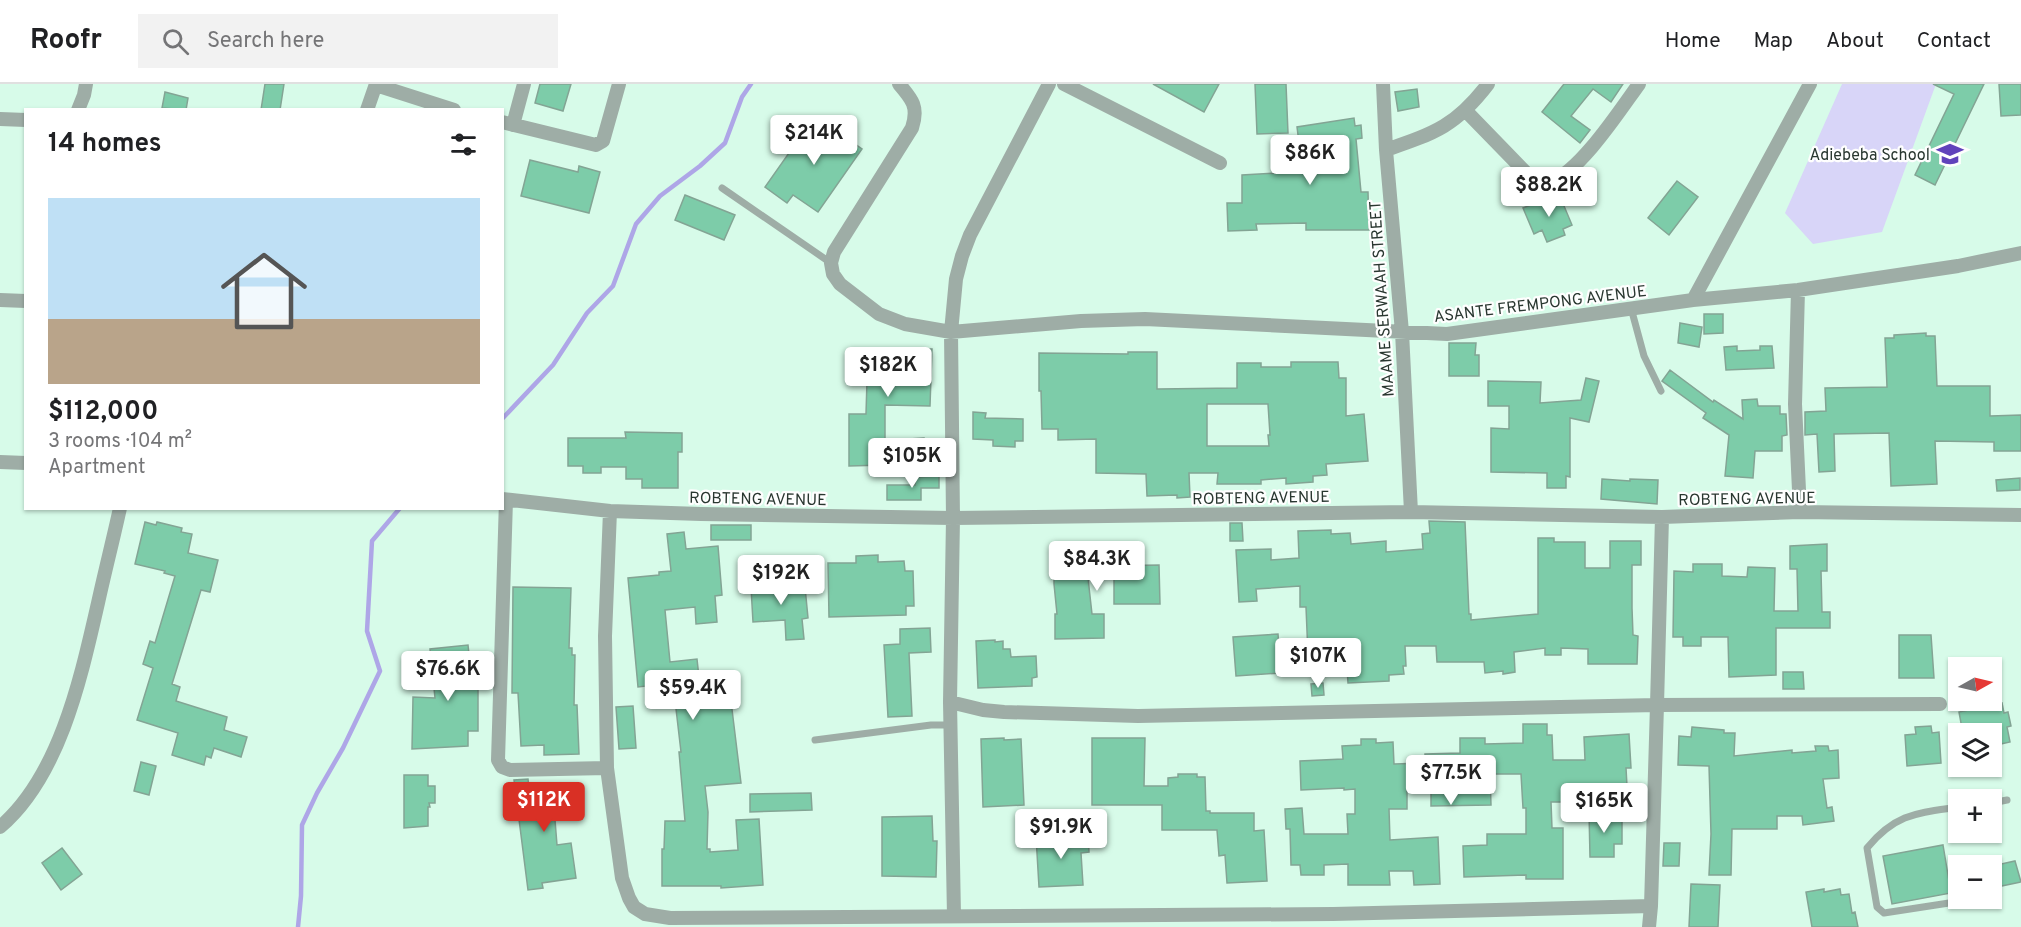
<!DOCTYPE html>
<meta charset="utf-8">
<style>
body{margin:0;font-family:Overpass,sans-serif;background:#f2f2f2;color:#202124;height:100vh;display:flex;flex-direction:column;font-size:22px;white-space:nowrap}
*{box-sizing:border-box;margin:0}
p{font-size:20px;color:#757577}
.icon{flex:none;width:33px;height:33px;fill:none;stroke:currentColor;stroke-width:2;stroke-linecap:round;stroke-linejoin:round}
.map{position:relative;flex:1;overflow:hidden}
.drawer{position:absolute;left:24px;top:24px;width:480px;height:402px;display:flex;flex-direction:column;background:#fff;border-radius:0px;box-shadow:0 2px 4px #0004}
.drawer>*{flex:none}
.needle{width:39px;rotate:82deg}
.fabs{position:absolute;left:1948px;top:573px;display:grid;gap:12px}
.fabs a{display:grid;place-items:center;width:54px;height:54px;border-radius:0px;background:#fff;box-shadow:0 2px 4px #0004;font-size:30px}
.price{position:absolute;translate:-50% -51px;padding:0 14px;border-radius:6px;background:#fff;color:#222;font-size:20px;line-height:39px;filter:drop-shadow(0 2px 3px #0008)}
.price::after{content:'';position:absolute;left:50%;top:36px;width:18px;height:14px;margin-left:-9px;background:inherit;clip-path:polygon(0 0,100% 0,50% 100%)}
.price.selected{background:#d93025;color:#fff}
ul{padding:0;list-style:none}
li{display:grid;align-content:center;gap:12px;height:318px;padding:0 24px}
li+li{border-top:2px solid #e0e0e0}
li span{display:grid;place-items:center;height:186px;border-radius:0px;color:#555}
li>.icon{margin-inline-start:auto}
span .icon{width:108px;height:108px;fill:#fffc;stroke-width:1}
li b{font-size:26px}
h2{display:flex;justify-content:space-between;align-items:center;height:72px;padding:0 24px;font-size:26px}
header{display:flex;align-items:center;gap:36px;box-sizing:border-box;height:84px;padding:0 30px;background:#fff;border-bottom:2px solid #e0e0e0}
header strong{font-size:28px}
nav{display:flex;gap:33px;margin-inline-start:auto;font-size:21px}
.search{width:420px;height:54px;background:#f2f2f2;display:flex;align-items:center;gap:15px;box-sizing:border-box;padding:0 21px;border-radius:0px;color:#757577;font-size:22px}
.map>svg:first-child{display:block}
.green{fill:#d8d5f8}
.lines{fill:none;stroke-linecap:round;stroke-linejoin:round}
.stream{stroke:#aea6e7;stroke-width:4.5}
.building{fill:#7dcca9;stroke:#83a494;stroke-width:1.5;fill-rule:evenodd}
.lane{stroke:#9eada6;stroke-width:7}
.street{stroke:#9eada6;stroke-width:14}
.labels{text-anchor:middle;stroke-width:4.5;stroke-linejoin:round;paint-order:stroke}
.poi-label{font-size:16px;fill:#293730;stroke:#fefefe;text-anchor:end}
.street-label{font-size:16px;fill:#293730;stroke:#fefefe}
</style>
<header>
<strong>Roofr</strong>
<div class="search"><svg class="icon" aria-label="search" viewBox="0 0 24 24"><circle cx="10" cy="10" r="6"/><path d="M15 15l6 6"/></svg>Search here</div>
<nav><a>Home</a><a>Map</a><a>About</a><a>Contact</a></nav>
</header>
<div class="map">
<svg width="2021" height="843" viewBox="0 0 2021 843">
<rect width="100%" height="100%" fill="#d7fbe9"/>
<path class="green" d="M1842,0H1936L1882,148L1813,160L1785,129Z"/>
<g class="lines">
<path class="stream" d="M502,335L553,281L587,229L613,202L636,140L660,112L700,82L725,59L742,13L751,0
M298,843L301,812L302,741L317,709L343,664L380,587L367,547L372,457L400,424"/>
</g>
<path class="building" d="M265,0H284L280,26H261Z
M540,0H571L563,27L535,19Z
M1153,0H1219L1204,28Z
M1255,0H1286L1288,49L1257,50Z
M1564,0H1623L1611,18L1593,5L1571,32L1590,46L1580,59L1542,28Z
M1933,0H1984L1935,101L1915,91L1954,10Z
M1999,0H2021V31L2001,32Z
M1417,5L1419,23L1398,27L1395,8Z
M165,8L188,14L186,26L162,24Z
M815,32L862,65L818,128L793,111L787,119L765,103Z
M1354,34L1355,42L1361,41L1362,54L1356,55L1361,108H1368L1369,146H1306V139L1256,140L1257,146L1228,147L1227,119H1242V91L1296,88L1295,83L1302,82L1297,43Z
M530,76L578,88L579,82L600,88L589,129L521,112Z
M1677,97L1698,113L1669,151L1648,134Z
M1559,110L1572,141L1563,145L1565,151L1547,158L1542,146L1534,150L1523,124Z
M685,111L735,131L724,156L675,136Z
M1704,230H1723V249L1704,250Z
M1680,239L1702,243L1699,263L1678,259Z
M1926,249V252H1935L1937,302H1990V332L2021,331V367H1994V358L1935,357L1937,400L1891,402L1889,349L1834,350L1835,387L1819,388L1817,350L1805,351V328L1826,327L1825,304L1887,303L1885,254H1894V251Z
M1449,259H1476L1475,271H1479V292H1449Z
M1737,262V267L1760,266V262H1772L1774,284L1726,286L1724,263Z
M868,264L932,265L930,322L885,321V381L849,382V330H866Z
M1128,268H1157V305L1237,304V279H1261V283H1291V278H1338L1339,294H1346V332L1364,330L1368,377L1326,380L1327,391L1313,392V398L1286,400V394L1261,396V400H1217L1218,389H1189L1190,413L1177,414V411L1147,412L1146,390L1096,389V355L1058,356V345H1042L1041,307H1039V269L1128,270ZM1207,320H1268L1270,351H1268L1269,362H1207Z
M1670,286L1713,318L1714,316L1743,335L1742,316L1757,315L1758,322H1780V330H1786L1787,351L1782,352V367H1755L1753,394L1725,392L1729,351L1703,334L1706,329L1662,297Z
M1586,294L1599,297L1589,338L1570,334V393L1566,392V404H1547V389L1491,388V344L1509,345V322H1488V297L1541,298L1540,319L1581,316Z
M973,328L986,329L985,334L1023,335V357H1015V363L993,362V356L973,355Z
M625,348L682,349V368H678V404H642V395H626V383H601V389H583V382H568V354H626Z
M924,354V368L910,369L909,355Z
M939,392V404H921V416H887V401H915V393Z
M2020,394V406L1997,407L1996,396Z
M1602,395L1630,397V395L1658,396L1657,420L1601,415Z
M1429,437L1465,438L1469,530H1471V536L1538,530V454H1554V458H1585V484H1610V457H1641V481H1632V524L1633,551L1638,552L1637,580H1588V565L1561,564V571H1545V564L1514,568L1515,588L1503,590V587L1485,589L1484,578H1437L1436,562H1405L1406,582H1403L1404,590L1389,591V597L1348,599L1346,570L1308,571L1306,523H1300V502L1256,505L1257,517L1239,518L1236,466L1271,465V476L1299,474L1298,447L1331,446V450L1350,449L1351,460L1386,457V468L1423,465L1422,450L1430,449Z
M145,438L156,441L157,438L182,444L181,448L192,450L188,469L218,476L210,508L201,506L172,600L180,603L176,617L227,633L224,646L247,653L241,673L214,664L211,674L206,672L204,681L172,671L178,649L137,636L153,584L143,580L150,557L155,559L175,492L164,489L165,487L135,480Z
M1230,439H1242L1243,457H1230Z
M711,441H751V456H711Z
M684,448L686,465L718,462L722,511L715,512L717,538L696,540L695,523L665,526L670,578L697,575L701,612L730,609L741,699L705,702L708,728L707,765H710V768L738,766L736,736L759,735L763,801L721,804V802H662V765H664L665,737H685L679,668H681L673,599L638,603L628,494L659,491V488L671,487L667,450Z
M1827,460V487H1821L1822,528H1830V544H1776V591L1729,593L1728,553H1701V562H1683V553H1673L1674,487L1693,488V480H1722V492L1747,493L1748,483L1775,484L1774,527H1798L1797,485H1790V462Z
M1099,469V482L1159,481L1160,520H1114V494H1088L1092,530H1104V554L1055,555V530H1057L1054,500V470Z
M878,471V478L904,477L905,487H913L914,522H906V531L829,533L828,479H856V472Z
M796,497L797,504L805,503L808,534L802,535L804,555L786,556L785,536L753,538L751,503H760V499Z
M513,503L571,504L569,564H572V571H575L574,621H577L579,670L544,671V661L521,662L518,609H512Z
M930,544L931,568L909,569L912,632L888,633L884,561L900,560V545Z
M1278,550L1281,589L1236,592L1233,553Z
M1899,551H1931L1934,594H1899Z
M995,556V558L1003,557V565H1010L1011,573L1036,572L1037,593L1032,594V602L978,604L976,557Z
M468,561L470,579H476L478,602V647H468V662L412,665L413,613L435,614L430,565Z
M1783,588H1803L1804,605H1783Z
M1323,599L1324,611L1312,612L1311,600Z
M2002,619L2004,629L2008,628L2011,642L2007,643L2010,658L1992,662V650H1963L1959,628Z
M633,622L636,664L619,665L616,623Z
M1523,640H1547V651H1552L1553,676H1585L1584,653L1629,650L1631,684H1626L1627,702L1569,705V718H1551L1552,744H1563V795H1526V791L1464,793L1463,762L1487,761V750H1526V724H1523L1521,690H1490L1491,721L1431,722V705H1407V725H1389L1390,756L1438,753L1440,800L1414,801L1413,787H1389L1390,801H1348V780L1324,781V791H1301L1300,781H1291L1290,745H1286L1285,725L1302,724L1304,750H1348L1347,730H1355V705L1344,706V704L1301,706L1300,677L1343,675L1342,662L1361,661V655H1376V659L1393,658L1394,680L1425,679V670L1460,669V654H1485V660L1523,659Z
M1931,642L1932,649L1939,648L1941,679L1907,682L1905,651L1916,650L1915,643Z
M1692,643L1724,646V649H1735L1734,672L1792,666V669L1816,667L1815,662H1828L1829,667L1838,666L1839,694L1823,695L1827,724L1832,723L1834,737L1803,741L1802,732H1777V745H1732L1731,791H1709L1711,750L1709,682L1678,681L1679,652L1691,653Z
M1004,654V656L1021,655L1024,721L983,723L981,655Z
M1092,654H1145L1144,702H1168V694L1178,693V690H1197V693H1205L1206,727H1210V729H1254V747L1264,746L1267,797L1227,799L1225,771L1219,772L1217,746H1162V721H1092Z
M141,678L156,682L149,711L134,707Z
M404,691H428V702H435V719H429L430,723H428V742L404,744Z
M528,695L529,704L571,701L573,735L555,736L557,761L571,759L576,794L542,799L543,804L528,806L514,696Z
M811,709L812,726L750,728V710Z
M1614,727V736H1622V760H1614V773H1590L1589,728Z
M932,732L933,757H937L936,793L882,792V733Z
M1088,750L1089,768L1081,769L1083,801L1039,803L1036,752Z
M1664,759H1680L1679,782H1663Z
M1943,761L1951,809L1892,820L1883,772Z
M62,764L82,790L61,806L42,779Z
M2015,777L2021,798L1992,804V782Z
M1691,800L1720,801L1718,843H1689Z
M1824,805V808L1840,805L1841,811L1849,810L1852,829L1855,828L1858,843H1812L1806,808Z"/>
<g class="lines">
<path class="lane" d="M722,104L831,179
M1631,224L1644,272L1661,307
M815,656L931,641H951
M1992,719L2007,716
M1949,819L1884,829L1877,823L1867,764C1896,729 1918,729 1959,723"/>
<path class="street" d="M899,0C912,15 919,23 912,44L834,168L831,179L833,190L840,200L879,230L905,240L951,248L1081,237L1145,235L1447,250L1693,216L1798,206L1958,182L2021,169
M1064,0L1220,79
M1383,0L1386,66L1402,248L1411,428
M376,1L454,26
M78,26L84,11L86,0
M367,26L376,0
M1465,26L1532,95C1538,98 1543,100 1550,98C1580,88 1620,26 1639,0
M0,35L26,36
M502,38L596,61L603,57L619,0
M513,41L524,0
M1386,66C1435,49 1456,42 1488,0
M1798,206L1795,320L1800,428
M0,216L26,217
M1693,216L1810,0
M0,378L26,379
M502,415L610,427L701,430L953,434L1411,428L1662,433L1800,428L2021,431
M506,416L498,676L502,683L510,686L607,684
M610,427L605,552L607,684L622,794L629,814L634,823L645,830L670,834L1333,830L1651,822L1657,621L1940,620
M950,618L983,626L1004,628L1138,632L1657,621L1662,433
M0,743C60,692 81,593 98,519C105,487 113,456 120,424
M954,832L950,618L953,434L951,248L956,195L962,172L970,151L1049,0
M1649,843L1651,822"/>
</g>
<defs>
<g id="school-bare" transform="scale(2.07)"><path d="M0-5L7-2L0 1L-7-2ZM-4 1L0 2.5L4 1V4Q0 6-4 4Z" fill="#6042bb" stroke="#fefefe" stroke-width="2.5" paint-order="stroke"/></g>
</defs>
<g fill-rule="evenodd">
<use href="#school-bare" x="1950" y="70"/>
</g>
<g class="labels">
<g class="poi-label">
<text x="1930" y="76">Adiebeba School</text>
</g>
<g class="street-label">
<text transform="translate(1381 215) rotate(-94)" y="6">MAAME SERWAAH STREET</text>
<text transform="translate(1540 219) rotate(-7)" y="6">ASANTE FREMPONG AVENUE</text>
<text transform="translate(1261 413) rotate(-1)" y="6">ROBTENG AVENUE</text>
<text transform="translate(758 414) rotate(1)" y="6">ROBTENG AVENUE</text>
<text transform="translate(1747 414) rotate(-1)" y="6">ROBTENG AVENUE</text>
</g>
</g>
</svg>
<div class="fabs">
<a><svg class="needle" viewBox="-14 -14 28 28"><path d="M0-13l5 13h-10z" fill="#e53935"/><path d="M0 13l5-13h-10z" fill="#757577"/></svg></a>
<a><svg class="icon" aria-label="layers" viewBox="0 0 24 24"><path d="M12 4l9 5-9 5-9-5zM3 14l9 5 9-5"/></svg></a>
<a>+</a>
<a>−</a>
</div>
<b class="price" style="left:814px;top:82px">$214K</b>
<b class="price" style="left:1310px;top:102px">$86K</b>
<b class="price" style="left:1549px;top:134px">$88.2K</b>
<b class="price" style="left:888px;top:314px">$182K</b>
<b class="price" style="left:912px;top:405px">$105K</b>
<b class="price" style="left:1097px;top:508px">$84.3K</b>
<b class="price" style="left:781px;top:522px">$192K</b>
<b class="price" style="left:1318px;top:605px">$107K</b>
<b class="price" style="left:448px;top:618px">$76.6K</b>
<b class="price" style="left:693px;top:637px">$59.4K</b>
<b class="price" style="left:1451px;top:722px">$77.5K</b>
<b class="price selected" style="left:544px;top:749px">$112K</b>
<b class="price" style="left:1604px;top:750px">$165K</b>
<b class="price" style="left:1061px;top:776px">$91.9K</b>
<section class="drawer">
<h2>14 homes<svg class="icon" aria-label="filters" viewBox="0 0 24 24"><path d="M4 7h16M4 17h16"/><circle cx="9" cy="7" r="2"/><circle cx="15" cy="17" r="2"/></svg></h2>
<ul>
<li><span style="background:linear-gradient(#bfe0f5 65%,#b9a48a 0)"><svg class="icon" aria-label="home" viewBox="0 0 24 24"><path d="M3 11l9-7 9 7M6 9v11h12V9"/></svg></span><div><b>$112,000</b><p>3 rooms · 104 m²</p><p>Apartment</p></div></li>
</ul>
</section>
</div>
